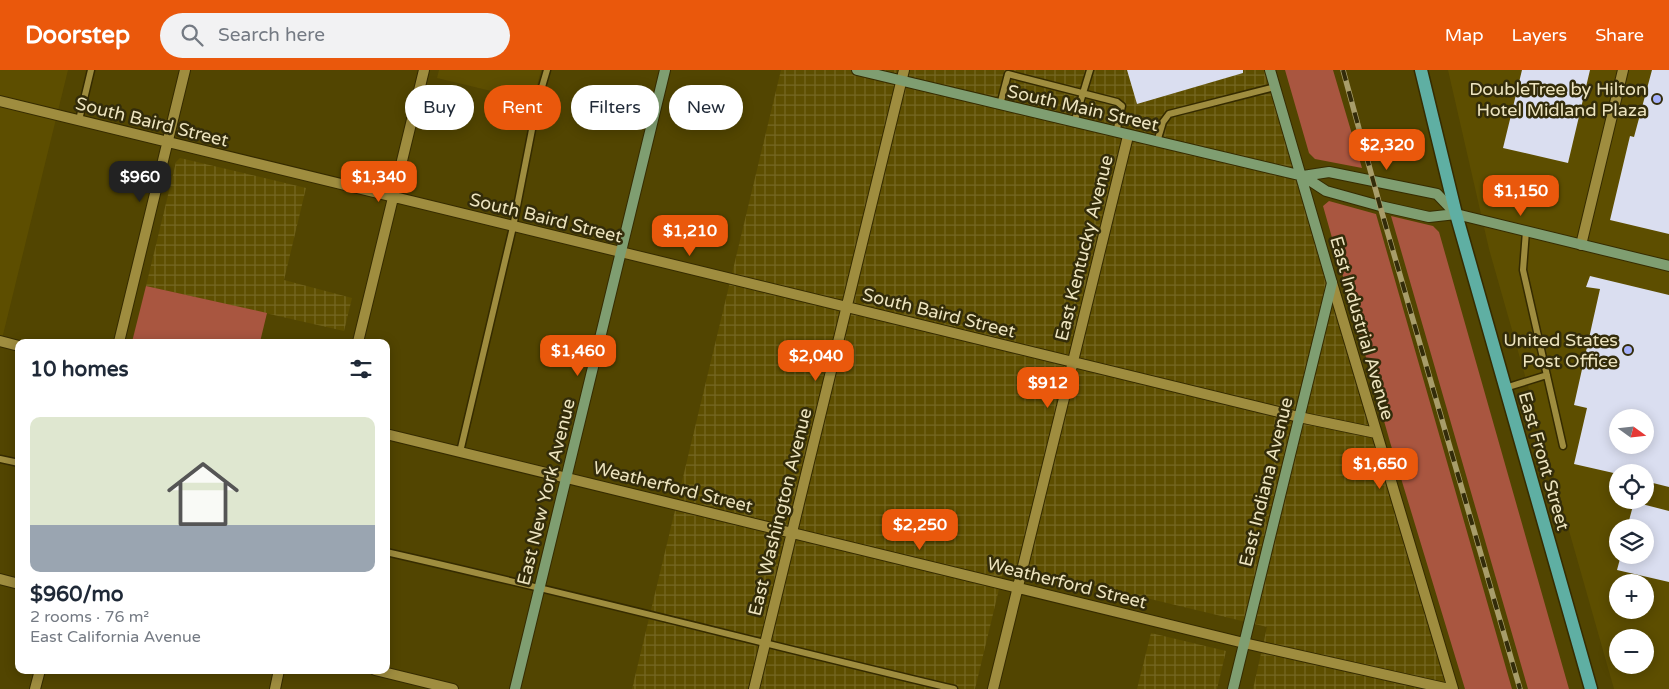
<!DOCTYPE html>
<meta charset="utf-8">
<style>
body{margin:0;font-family:"Varela Round",sans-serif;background:#f2f2f3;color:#1f2937;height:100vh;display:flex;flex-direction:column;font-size:19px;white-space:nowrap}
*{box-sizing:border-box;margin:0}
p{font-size:16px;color:#747a83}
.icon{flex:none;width:28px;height:28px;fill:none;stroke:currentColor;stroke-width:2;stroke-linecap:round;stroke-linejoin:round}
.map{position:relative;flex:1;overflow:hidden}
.panel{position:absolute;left:15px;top:269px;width:375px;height:335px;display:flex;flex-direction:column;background:#fff;border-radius:10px;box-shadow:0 2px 12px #0003}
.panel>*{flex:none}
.guide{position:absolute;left:405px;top:15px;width:475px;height:45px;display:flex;gap:10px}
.needle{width:32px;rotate:105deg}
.fabs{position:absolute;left:1609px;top:339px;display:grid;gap:10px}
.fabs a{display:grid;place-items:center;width:45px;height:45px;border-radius:50%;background:#fff;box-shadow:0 2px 12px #0003;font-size:25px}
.price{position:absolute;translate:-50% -42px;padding:0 11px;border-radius:10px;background:#ea580c;color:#fff;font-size:16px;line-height:32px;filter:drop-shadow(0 1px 2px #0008)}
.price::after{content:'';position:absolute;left:50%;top:30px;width:15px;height:11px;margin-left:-8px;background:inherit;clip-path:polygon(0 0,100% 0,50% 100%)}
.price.on{background:#222;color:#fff}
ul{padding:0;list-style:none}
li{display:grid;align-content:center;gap:10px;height:265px;padding:0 15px}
li span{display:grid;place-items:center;height:155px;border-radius:10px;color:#555}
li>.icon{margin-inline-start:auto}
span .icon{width:90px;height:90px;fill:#fffc;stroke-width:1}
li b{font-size:21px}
h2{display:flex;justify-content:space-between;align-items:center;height:60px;padding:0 15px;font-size:21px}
.pill{padding:0 18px;border-radius:22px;background:#fff;box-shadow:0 2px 12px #0003;font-size:18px;line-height:45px}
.pill.on{background:#ea580c;color:#fff}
header{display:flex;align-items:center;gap:30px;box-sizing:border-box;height:70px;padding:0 25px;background:#ea580c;color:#fff}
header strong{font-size:24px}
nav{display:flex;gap:28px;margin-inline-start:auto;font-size:18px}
.search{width:350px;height:45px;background:#f2f2f3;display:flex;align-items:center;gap:12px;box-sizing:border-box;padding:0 18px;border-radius:28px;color:#747a83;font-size:19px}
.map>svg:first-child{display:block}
.built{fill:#5d4e00;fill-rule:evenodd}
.industrial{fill:url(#industrial-grid)}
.green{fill:#a95640}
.building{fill:#dadef0;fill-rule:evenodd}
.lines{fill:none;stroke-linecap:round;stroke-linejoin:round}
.lane-casing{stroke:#352b00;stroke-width:9}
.street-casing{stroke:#352b00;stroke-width:12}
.secondary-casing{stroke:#352b00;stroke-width:12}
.primary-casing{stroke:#352b00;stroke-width:15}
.lane{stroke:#9f8d3f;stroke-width:6}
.street{stroke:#9f8d3f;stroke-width:10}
.secondary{stroke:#7f9e71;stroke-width:10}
.primary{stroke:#5fafa3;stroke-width:12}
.rail-casing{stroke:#a89d6a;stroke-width:5.5}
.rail{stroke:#332c0a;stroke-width:4;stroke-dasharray:11;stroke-linecap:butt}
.poi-dot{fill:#a5b1fc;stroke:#332c0a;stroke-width:2}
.labels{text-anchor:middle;stroke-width:5;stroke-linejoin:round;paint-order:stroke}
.poi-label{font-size:18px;fill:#ede4bf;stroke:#332c0a;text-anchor:end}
.street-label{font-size:18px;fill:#ede4bf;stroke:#332c0a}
</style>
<header>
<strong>Doorstep</strong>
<div class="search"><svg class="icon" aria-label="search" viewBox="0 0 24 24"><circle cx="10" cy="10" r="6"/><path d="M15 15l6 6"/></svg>Search here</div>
<nav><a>Map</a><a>Layers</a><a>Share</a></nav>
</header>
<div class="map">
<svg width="1669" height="619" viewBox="0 0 1669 619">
<defs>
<pattern id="industrial-grid" width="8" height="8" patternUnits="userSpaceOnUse" patternTransform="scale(1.25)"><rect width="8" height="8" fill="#5d4e00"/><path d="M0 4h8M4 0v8" fill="none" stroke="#756723"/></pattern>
</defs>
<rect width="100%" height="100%" fill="#524501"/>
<path class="built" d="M0,0H68L0,277Z
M439,0H541L533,31L437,8Z
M1448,0H1669V619H1614L1489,179ZM1618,348H1645V375H1618ZM1618,402H1645V430H1618ZM1618,458H1645V485H1618ZM1618,512H1645V540H1618ZM1618,568H1645V595H1618Z"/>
<path class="industrial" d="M781,0H1273L1451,619H1253L1267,557L1005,494L975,619H632Z
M180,88L306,118L284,210L352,228L344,261L146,216L176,92Z
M1151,563L1226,581L1217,619H1137Z"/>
<path class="green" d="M1285,0H1333L1362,98L1315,89L1309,83Z
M1329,131L1376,144L1512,619H1465L1390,372L1323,136Z
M1391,146L1433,156L1439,162L1569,619H1528Z
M146,216L267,243L260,272H132Z"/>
<path class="building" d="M1127,0H1243V3L1137,34Z
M1522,0H1590L1568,93L1503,78Z
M1652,0H1669V164L1610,150L1630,66L1634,67Z
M1590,206L1669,225V417L1645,411V402H1618V404L1574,394L1587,338L1574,335L1600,219L1586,217ZM1618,348H1645V375H1618Z
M1634,432L1669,441V512L1617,500L1621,485H1645V458H1627Z"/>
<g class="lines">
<g class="lane-casing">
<path id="lane" d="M1000,35L1008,4L1117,32L1122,36L1116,63
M79,50L91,0
M1074,53L1090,0
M1157,72L1163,52L1169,44L1275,17
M1526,161L1523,200L1563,376
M1505,318L1547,305
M460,382L513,157L537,34L547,0
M0,389L19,393
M386,482C576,525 765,574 954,619"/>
</g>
<g class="street-casing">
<path id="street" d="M0,31L1299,347L1376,363
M1581,175L1623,0
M1332,213L1453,619
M0,271L19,276
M119,272L185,0
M358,272L424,0
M386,364L1244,573L1449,619
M0,509L19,514
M375,600L453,619
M35,619L40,600
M275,619L279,600
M754,619L904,0
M993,619L1128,66"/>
</g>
<g class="secondary-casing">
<path id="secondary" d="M857,0L1303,106L1326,121L1380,136L1429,147L1456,144L1669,196
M1303,106L1329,102L1437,124L1456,144
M515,619L665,0
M1233,619L1332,213L1270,0"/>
</g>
<g class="primary-casing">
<path id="primary" d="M1421,0L1456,144L1591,619"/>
</g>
<use href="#lane" class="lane"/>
<use href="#street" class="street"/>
<use href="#secondary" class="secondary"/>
<use href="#primary" class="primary"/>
<g class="rail-casing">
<path id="rail" d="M1343,0L1380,136L1520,619"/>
</g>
<use href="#rail" class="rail"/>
</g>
<g class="poi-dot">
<circle cx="1657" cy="29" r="5"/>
<circle cx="1628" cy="280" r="5"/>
</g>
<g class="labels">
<g class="poi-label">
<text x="1647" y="25">DoubleTree by Hilton<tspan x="1647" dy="21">Hotel Midland Plaza</tspan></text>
<text x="1618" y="276">United States<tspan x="1618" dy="21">Post Office</tspan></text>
</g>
<g class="street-label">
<text transform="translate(1083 38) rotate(13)" y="6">South Main Street</text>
<text transform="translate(152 52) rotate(14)" y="6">South Baird Street</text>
<text transform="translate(546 148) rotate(14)" y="6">South Baird Street</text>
<text transform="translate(1084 178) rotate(-76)" y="6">East Kentucky Avenue</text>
<text transform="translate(939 243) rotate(14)" y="6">South Baird Street</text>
<text transform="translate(1362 258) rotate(74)" y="6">East Industrial Avenue</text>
<text transform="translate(1544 391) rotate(74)" y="6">East Front Street</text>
<text transform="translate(1266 412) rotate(-76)" y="6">East Indiana Avenue</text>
<text transform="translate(673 417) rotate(14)" y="6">Weatherford Street</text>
<text transform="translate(546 422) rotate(-76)" y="6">East New York Avenue</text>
<text transform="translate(780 442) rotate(-76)" y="6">East Washington Avenue</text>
<text transform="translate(1067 513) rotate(14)" y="6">Weatherford Street</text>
</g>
</g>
</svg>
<div class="fabs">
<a><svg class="needle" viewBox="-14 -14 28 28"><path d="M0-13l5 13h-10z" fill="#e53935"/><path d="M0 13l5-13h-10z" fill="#747a83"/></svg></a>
<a><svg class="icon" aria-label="locate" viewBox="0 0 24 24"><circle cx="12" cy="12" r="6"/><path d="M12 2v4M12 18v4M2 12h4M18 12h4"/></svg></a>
<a><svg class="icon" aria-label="layers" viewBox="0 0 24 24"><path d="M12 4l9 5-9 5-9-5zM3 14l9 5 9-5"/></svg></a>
<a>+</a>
<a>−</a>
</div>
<b class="price" style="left:1387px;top:101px">$2,320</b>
<b class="price on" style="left:140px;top:133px">$960</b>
<b class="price" style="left:379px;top:133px">$1,340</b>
<b class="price" style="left:1521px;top:147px">$1,150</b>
<b class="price" style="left:690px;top:187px">$1,210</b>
<b class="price" style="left:578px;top:307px">$1,460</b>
<b class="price" style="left:816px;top:312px">$2,040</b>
<b class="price" style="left:1048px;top:339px">$912</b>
<b class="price" style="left:1380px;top:420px">$1,650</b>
<b class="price" style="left:920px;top:481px">$2,250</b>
<div class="guide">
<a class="pill">Buy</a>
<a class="pill on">Rent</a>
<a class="pill">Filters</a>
<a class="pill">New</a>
</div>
<section class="panel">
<h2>10 homes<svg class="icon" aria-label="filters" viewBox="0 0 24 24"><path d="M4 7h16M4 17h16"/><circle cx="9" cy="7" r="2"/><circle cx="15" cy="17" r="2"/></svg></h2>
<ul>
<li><span style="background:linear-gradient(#dfe7d0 70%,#9aa5b1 0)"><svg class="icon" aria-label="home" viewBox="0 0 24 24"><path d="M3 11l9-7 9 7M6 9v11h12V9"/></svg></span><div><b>$960/mo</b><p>2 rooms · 76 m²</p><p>East California Avenue</p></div></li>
</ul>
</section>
</div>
